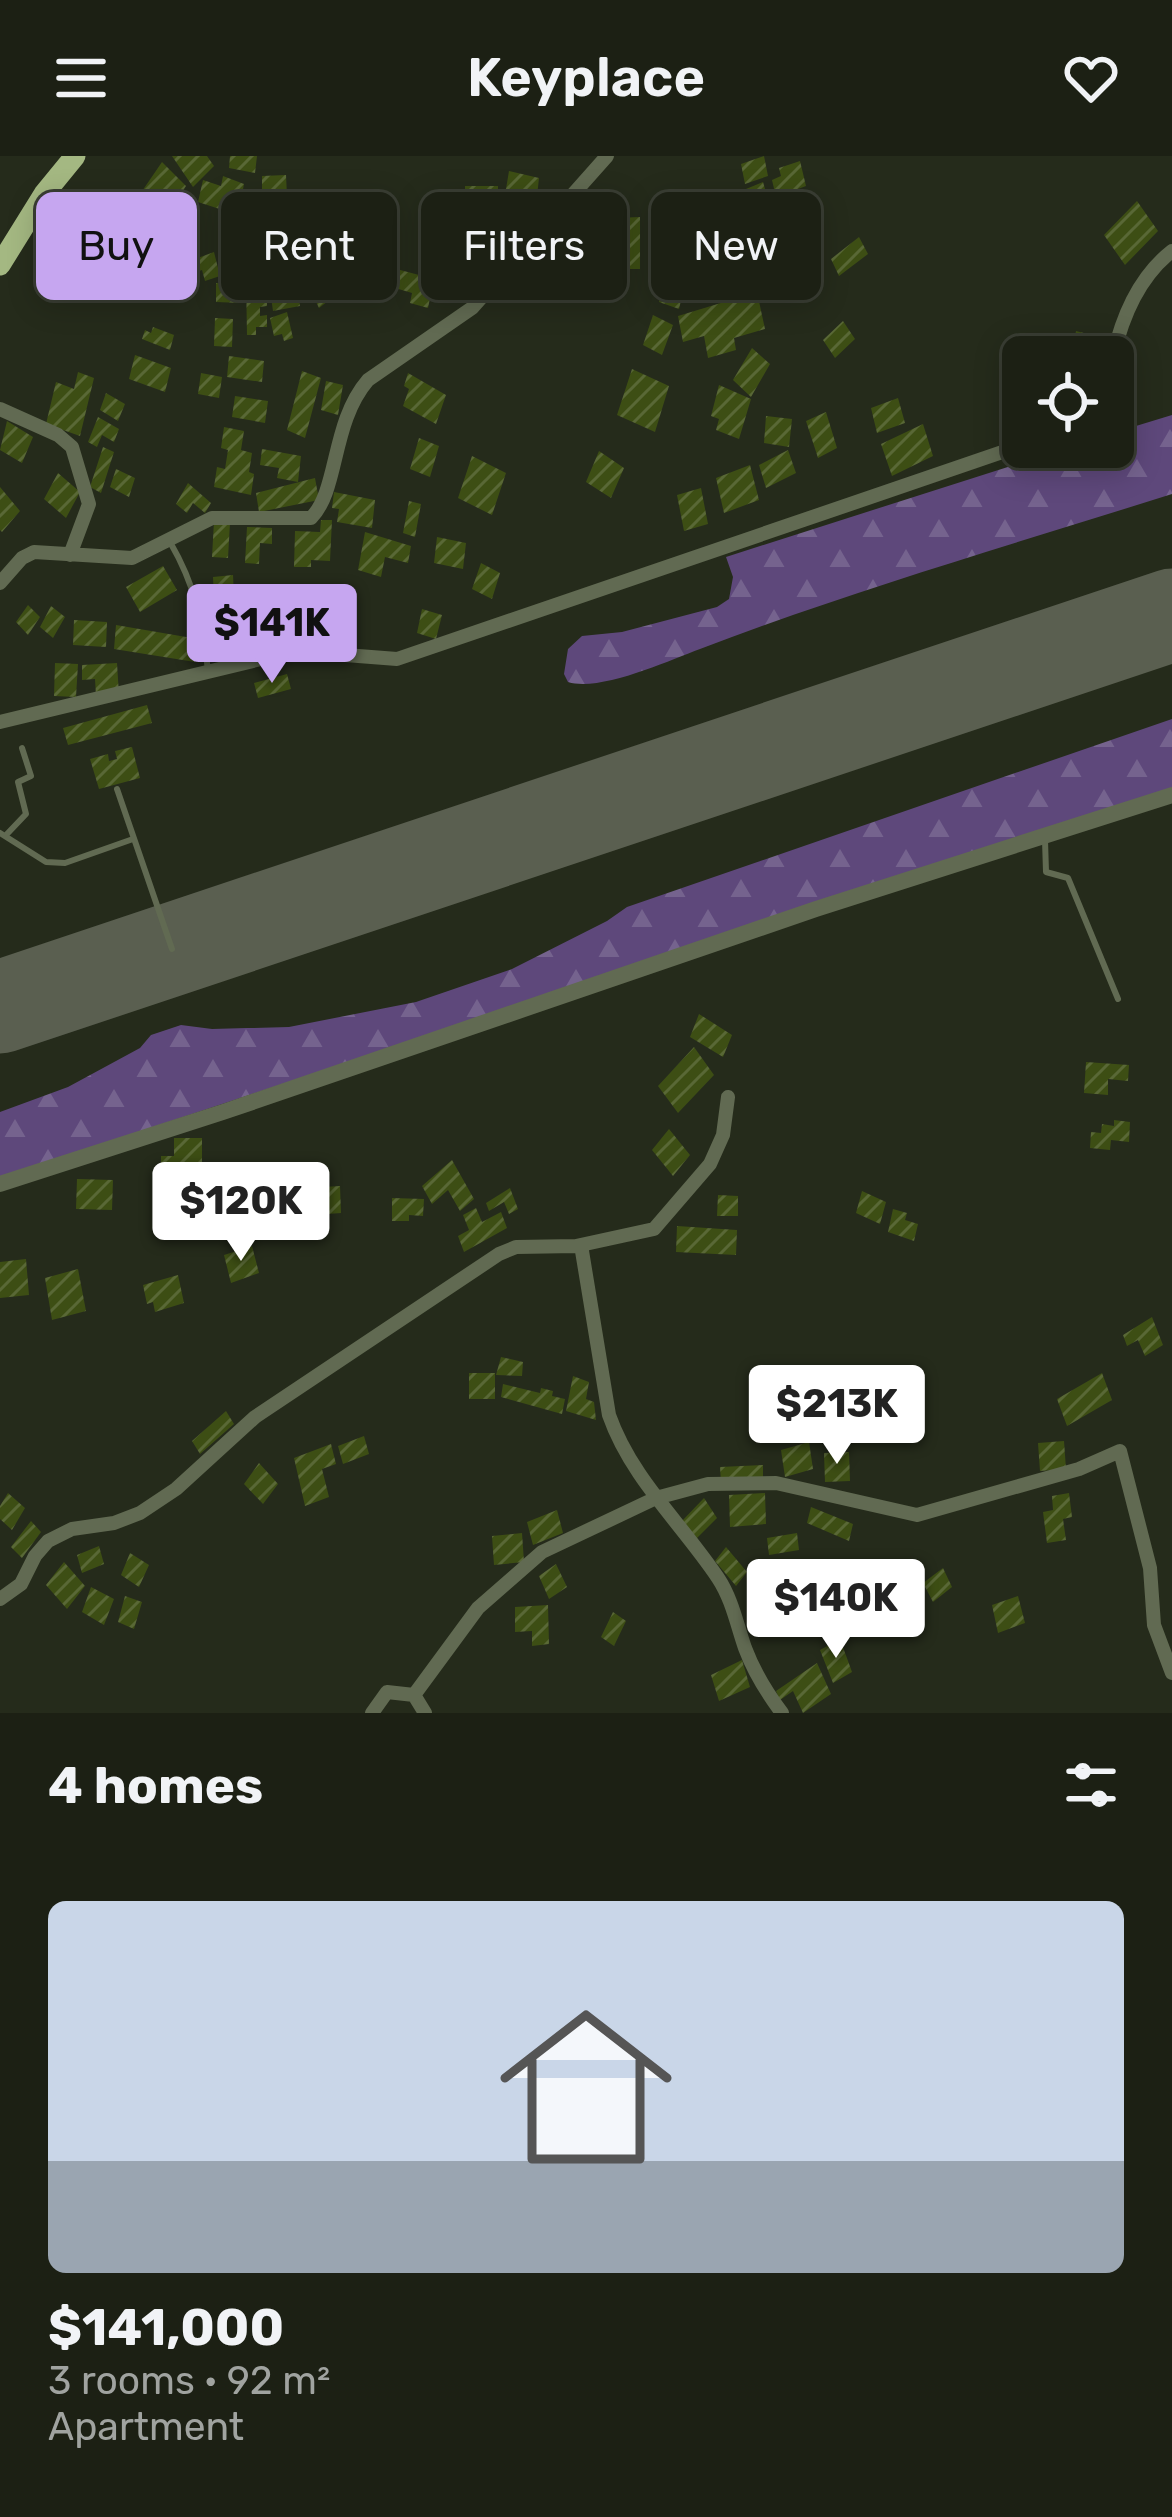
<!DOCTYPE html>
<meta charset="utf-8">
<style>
body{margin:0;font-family:Rubik,sans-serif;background:#25281d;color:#f1f3f6;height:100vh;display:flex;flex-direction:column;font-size:45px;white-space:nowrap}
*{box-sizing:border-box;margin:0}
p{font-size:39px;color:#a0a3a0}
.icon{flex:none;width:66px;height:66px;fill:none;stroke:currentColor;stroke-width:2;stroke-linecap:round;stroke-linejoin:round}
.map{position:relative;height:1557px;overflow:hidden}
.sheet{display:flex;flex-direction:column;background:#1c2014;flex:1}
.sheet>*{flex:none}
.guide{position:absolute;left:36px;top:36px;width:1101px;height:108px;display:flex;gap:24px}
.tools{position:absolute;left:1002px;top:180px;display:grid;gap:24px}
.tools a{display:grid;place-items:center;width:132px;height:132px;border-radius:18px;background:#1c2014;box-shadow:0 6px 30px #0003,0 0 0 3px #3a3e34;font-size:60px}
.price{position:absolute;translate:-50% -102px;padding:0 27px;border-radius:12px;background:#fff;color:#222;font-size:39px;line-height:78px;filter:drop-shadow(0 3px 6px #0008)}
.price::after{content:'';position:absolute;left:50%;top:72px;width:36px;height:27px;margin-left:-18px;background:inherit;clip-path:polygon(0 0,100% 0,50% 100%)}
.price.on{background:#c6a6f0;color:#111}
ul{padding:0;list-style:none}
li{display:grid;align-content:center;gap:24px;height:636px;padding:0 48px}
li span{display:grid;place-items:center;height:372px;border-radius:18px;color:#555}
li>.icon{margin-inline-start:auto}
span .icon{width:216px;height:216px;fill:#fffc;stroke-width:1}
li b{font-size:51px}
h2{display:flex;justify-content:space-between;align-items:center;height:144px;padding:0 48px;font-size:51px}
.pill{padding:0 42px;border-radius:18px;background:#1c2014;box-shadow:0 6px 30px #0003,0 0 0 3px #3a3e34;font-size:42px;line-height:108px}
.pill.on{background:#c6a6f0;color:#111}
header{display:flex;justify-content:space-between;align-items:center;height:156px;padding:0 48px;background:#1c2014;font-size:54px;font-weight:600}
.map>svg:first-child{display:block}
.forest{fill:url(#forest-firs)}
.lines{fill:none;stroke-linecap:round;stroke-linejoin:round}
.runway{stroke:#5a5f50;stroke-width:93}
.building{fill:url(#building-hatch)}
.service{stroke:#616a52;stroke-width:6}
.minor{stroke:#616a52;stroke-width:14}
.tertiary{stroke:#616a52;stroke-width:16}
.trunk{stroke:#a4b882;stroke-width:21}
</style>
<header><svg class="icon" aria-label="menu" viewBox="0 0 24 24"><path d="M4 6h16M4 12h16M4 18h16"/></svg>Keyplace<svg class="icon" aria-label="heart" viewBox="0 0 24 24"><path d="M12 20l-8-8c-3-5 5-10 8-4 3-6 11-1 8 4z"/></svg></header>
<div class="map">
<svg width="1172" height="1557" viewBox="0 0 1172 1557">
<defs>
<pattern id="forest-firs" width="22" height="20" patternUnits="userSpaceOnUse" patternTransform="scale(3)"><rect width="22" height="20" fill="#5e487b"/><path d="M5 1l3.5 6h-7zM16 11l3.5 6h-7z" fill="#75638e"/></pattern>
<pattern id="building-hatch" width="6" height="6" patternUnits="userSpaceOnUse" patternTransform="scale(3)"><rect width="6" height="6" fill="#3d4e14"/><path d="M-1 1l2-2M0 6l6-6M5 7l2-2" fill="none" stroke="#596836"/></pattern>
</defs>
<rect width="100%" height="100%" fill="#252b1b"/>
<path class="forest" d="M1172,259V338C1014,388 854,434 700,493C668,505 600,536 568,526L564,518L568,493L582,480L622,476L717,451L729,443L733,421L726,401L1070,291H1113V277Z
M1172,563V632L0,1022V956L68,931L140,892L151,879L181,869L212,873L289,871L416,846L512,813L607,765L627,751Z"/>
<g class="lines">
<path class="runway" d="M0,851L1172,459"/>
</g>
<path class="building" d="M172,0H207L214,10L193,31Z
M230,0H257L255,17L229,12Z
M764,0L768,20L745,28L741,8Z
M800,5L806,30L776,41L772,24L781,20L779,12Z
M162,6L186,30L160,69L136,44Z
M509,15L539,22L537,40L506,33Z
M286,19L287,40L262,41V20Z
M223,20L244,28L238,59L198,46L203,24L221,30Z
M763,26L770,50L753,58L746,33Z
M465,30H498V49H484V66L502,65V89H465Z
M1137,45L1158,75L1125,109L1104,79Z
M770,52L777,72L768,77L771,85L757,93L747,64Z
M195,57L196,75L174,77L173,60Z
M640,61V113H609V127H574V91L616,90V62Z
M553,71L568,74L564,107L535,101L537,81L551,84Z
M277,76L279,93L239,107L237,92L244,90V84Z
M798,76L811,104L793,118L779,90Z
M859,81L868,98L839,120L831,103Z
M166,94H183V120H166Z
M214,96L220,120L205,125L202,114L190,118L187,106Z
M327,107L341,135L319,152L305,123Z
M389,111L434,123L428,152L410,147L412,137L385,129Z
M666,116L686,123L679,153L659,146Z
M269,122V131H257V138H267V150L260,151V160L267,159V171H256V179H247L246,123Z
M216,127H241V147L216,146Z
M298,136L300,150L273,155L271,141Z
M757,136L765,173L734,182L736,194L708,202L704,180L683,186L678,160Z
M287,156L293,182L284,185L282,178L274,180L270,162Z
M653,159L673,169L662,199L643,189Z
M215,162L233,163L232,191L214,190Z
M843,165L855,183L835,202L823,184Z
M153,171L174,179L170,194L142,183L145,174L151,177Z
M1076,175L1099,181L1095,201H1071Z
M752,192L770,208L751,241L733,224Z
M135,199L171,212L165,236L129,223Z
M229,200L264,205L262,226L227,221Z
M632,213L669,230L655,276L617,259Z
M302,215L321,222L305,282L287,274Z
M78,216L94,222L80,280L46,268L56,226L74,233Z
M201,217L222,221L219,242L198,238Z
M408,217L446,239L436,268L403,250L409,233L404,230Z
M326,225L343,229L338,259L321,254Z
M719,229L751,243L739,283L716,274L719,263L711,260Z
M106,237L125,248L118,265L100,254Z
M235,240L268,245L265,267L232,261Z
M1019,241L1023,272L1011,275L1006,244Z
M898,242L905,267L877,277L871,252Z
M826,256L837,292L818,302L806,265Z
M766,260L792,263L789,291L764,287Z
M98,261L119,273L114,286L102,279L97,291L88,286Z
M7,265L33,281L22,307L0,294Z
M923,268L933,300L892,320L881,288Z
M224,271L244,275L241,294L252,297L249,316L254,318L251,339L214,331L217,311L225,313L228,294L221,292Z
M419,282L439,290L430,321L410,313Z
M103,291L114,296L101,337L90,331Z
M262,293L301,300L298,326L277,322L279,312L260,309Z
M788,294L796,317L766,332L759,309Z
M599,295L624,312L611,342L586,326Z
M472,300L506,317L492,359L458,342Z
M750,309L759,344L724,357L716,322Z
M116,313L135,322L129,341L110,331Z
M58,317L80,336L66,362L44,343Z
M315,322L319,344L259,356L256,337Z
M188,327L211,347L205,357L193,347L187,357L176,348Z
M0,331L20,355L2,376L0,374Z
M701,332L708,368L684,375L677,339Z
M334,336L375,344L372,372L337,366L339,353L332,352Z
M409,345L421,348L415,381L403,377Z
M321,364H332L330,405L311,404V411H294L295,375L320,376Z
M214,365L230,367L228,402L212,401Z
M247,371L272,372V388L260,387L259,408L245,407Z
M365,376L411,390L408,407L385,401L381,421L358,414Z
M437,381L466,387L463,413L434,407Z
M481,407L500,417L492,443L472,433Z
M163,410L177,434L140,456L126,431Z
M233,419L236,483L216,485L213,421Z
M318,448L352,458L347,483L313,473Z
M28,449L40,461L28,479L16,466Z
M51,450L65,461L53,482L40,471Z
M422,453L442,459L436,483L417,477Z
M74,464L107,466L106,491L73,489Z
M116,469L198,483L195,506L114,493Z
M55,507L78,508L76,541L54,540Z
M117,507L119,539L96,540L95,523L82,524V509Z
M287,518L291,533L258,542L254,527Z
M147,549L152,567L68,589L63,572Z
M132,591L140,622L99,633L90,603L108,598L109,605L117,603L115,595Z
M699,858L732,879L723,901L690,881Z
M694,891L714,919L678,957L658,930Z
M1086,906L1129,909L1128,925L1108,923V939L1084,937Z
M1114,964L1130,966L1129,986L1111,984L1110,994L1090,992L1091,976L1101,977L1102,968L1114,970Z
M669,973L690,999L673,1020L652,994Z
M174,982H202V1039H161V1000H174Z
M452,1004L474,1043L460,1055L448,1034L432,1048L422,1030Z
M77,1023L113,1024L112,1054L76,1053Z
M340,1030L341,1057L314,1059V1067L290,1069L289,1033Z
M510,1032L518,1053L509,1058L504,1046L489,1055L486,1047Z
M862,1035L886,1046L880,1068L856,1057Z
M718,1039L738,1040V1060H717Z
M392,1042L424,1043L423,1060L409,1059V1065H392Z
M476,1052L482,1066L501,1056L507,1072L464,1096L458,1080L469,1074L463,1059Z
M893,1053L907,1057L905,1064L918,1068L914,1085L888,1076Z
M677,1070L737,1074L736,1099L676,1096Z
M252,1090L259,1117L231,1127L224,1099Z
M26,1103L29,1139L0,1142V1106Z
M78,1113L86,1155L52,1164L45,1122Z
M178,1119L184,1147L155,1156L153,1146L147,1148L143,1129Z
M1152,1161L1163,1189L1145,1200L1138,1184L1127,1190L1123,1179Z
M501,1201L523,1206L522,1220L496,1219Z
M469,1217H495V1243H469Z
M1102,1217L1112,1244L1067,1270L1057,1243Z
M573,1220L589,1226L586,1243L594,1246L596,1264L566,1255Z
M503,1228L540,1237L541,1232L553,1235L552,1240L565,1243L562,1258L501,1241Z
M815,1248L817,1275L787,1280L784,1252Z
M226,1255L234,1268L200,1298L192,1285Z
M364,1280L369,1298L343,1308L338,1290Z
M1064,1285L1066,1313L1040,1315L1038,1287Z
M809,1286L813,1313L785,1321L781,1294Z
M331,1288L336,1308L322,1313L329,1341L305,1350L294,1302Z
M849,1296L850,1325L825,1326L824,1297Z
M259,1307L278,1328L263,1348L244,1328Z
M763,1309V1324L721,1327L720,1311Z
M8,1337L25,1352L12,1374L0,1363V1350Z
M765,1337L766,1368L730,1371L729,1339Z
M1069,1337L1072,1361L1063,1363L1066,1384L1047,1387L1043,1356L1053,1354L1052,1340Z
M704,1342L717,1362L695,1384L682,1365Z
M811,1351L853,1368L849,1385L807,1367Z
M557,1354L563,1377L533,1389L527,1366Z
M31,1365L41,1376L22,1402L11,1391Z
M522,1377L524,1406L494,1409L492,1380Z
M797,1377L799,1394L769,1399L767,1382Z
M99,1390L104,1408L82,1417L77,1399Z
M726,1391L747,1416L736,1430L715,1405Z
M130,1397L149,1409L139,1431L121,1419Z
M64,1406L85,1430L67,1453L46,1429Z
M556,1408L567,1431L549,1443L539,1420Z
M943,1412L952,1431L933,1446L923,1427Z
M91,1431L114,1443L104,1469L82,1456Z
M125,1440L142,1446L134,1473L118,1466Z
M1018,1440L1025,1467L998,1477L992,1449Z
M548,1449L549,1488L532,1490V1475L515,1476V1451Z
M613,1456L626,1465L614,1490L601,1481Z
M840,1483L852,1516L833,1527L820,1494Z
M742,1504L750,1531L719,1545L711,1519Z
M817,1507L831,1538L803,1557L793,1535L780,1544L776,1535Z"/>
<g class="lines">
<path class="service" d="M170,386C195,429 203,466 208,515
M117,633L172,793
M0,677L46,706L65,707L133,683
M7,678L26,658L18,626L31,620L22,592
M1045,684L1046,716L1068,722L1118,843"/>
<path class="minor" d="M1113,201C1122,161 1140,120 1172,95
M0,253L58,279L72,291L89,348L70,399
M0,427L22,402L34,396L132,402L212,362H311C339,334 331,267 368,224L472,152L607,0
M0,566L294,495L397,503L1023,289
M581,1089L609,1259C631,1322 682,1368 718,1422C732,1443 737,1469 745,1492C754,1516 767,1537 782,1557
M0,1443L21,1428L35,1400L48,1385L72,1373L114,1367L140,1357L176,1333L255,1261L499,1098L516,1091L576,1090L654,1073L710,1008L723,979L728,941
M414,1539L425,1557
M372,1557L387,1536L414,1539L478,1452L542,1396L656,1342L708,1328L776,1327L917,1359L1079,1313L1120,1295L1150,1412L1154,1469L1172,1517"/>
<path class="tertiary" d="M0,1028L223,956L816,753L1172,639"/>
<path class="trunk" d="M0,109L44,38L75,0"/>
</g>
</svg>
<div class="tools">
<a><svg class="icon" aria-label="locate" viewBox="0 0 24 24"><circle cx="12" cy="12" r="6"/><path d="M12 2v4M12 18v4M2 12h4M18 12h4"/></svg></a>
</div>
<b class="price on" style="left:272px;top:530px">$141K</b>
<b class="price" style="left:241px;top:1108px">$120K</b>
<b class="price" style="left:837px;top:1311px">$213K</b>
<b class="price" style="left:836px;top:1505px">$140K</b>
<div class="guide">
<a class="pill on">Buy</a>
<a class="pill">Rent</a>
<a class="pill">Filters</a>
<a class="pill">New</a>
</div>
</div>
<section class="sheet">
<h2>4 homes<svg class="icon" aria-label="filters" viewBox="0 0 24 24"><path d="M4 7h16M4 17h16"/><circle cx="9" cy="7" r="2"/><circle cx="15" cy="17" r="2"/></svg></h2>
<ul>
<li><span style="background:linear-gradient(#c9d6e8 70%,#9aa5b1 0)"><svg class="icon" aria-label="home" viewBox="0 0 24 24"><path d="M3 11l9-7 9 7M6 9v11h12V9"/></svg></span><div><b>$141,000</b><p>3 rooms · 92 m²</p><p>Apartment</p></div></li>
</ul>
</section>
